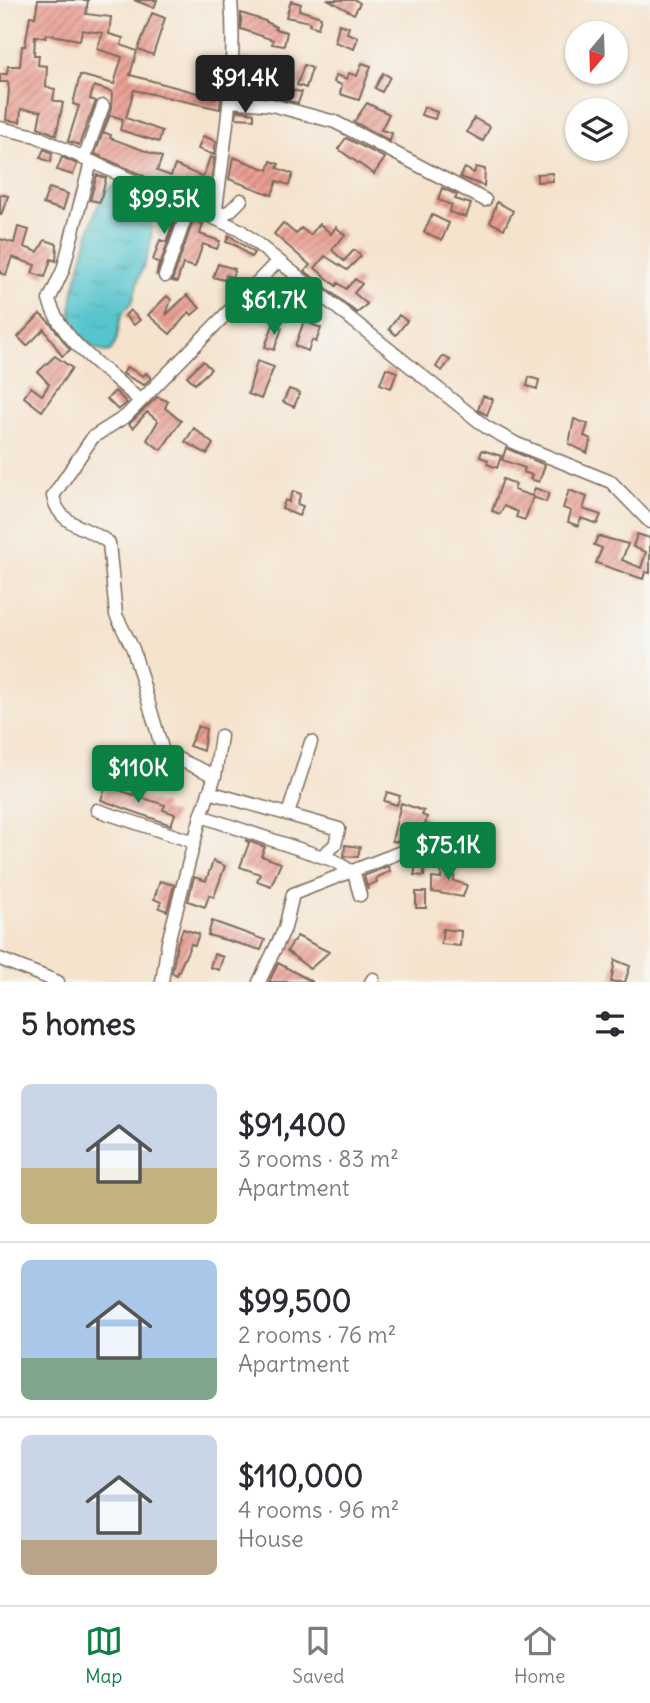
<!DOCTYPE html>
<meta charset="utf-8">
<style>
body{margin:0;font-family:Delius,sans-serif;background:#f7f7f7;color:#2b2b33;height:100vh;display:flex;flex-direction:column;font-size:26px;white-space:nowrap}
*{box-sizing:border-box;margin:0}
p{font-size:23px;color:#7c7c81}
.icon{flex:none;width:38px;height:38px;fill:none;stroke:currentColor;stroke-width:2;stroke-linecap:round;stroke-linejoin:round}
.map{position:relative;height:982px;overflow:hidden}
.panel{display:flex;flex-direction:column;background:#fff;flex:1}
.panel>*{flex:none}
.needle{width:46px;rotate:199deg}
.fabs{position:absolute;left:565px;top:21px;display:grid;gap:14px}
.fabs a{display:grid;place-items:center;width:63px;height:63px;border-radius:50%;background:#fff;box-shadow:0 2px 5px #0004;font-size:35px}
.price{position:absolute;translate:-50% -60px;padding:0 16px;border-radius:7px;background:#0b8043;color:#fff;font-size:23px;line-height:46px;filter:drop-shadow(0 2px 4px #0008)}
.price::after{content:'';position:absolute;left:50%;top:42px;width:21px;height:16px;margin-left:-10px;background:inherit;clip-path:polygon(0 0,100% 0,50% 100%)}
.price.on{background:#222;color:#fff}
ul{padding:0;list-style:none}
li{display:flex;align-items:center;gap:21px;height:175px;padding:0 21px}
li+li{border-top:2px solid #e1e1e2}
li span{display:grid;place-items:center;flex:none;width:196px;height:140px;border-radius:10px;color:#555}
li>.icon{margin-inline-start:auto}
span .icon{width:84px;height:84px;fill:#fffc;stroke-width:1}
li b{font-size:30px}
h2{display:flex;justify-content:space-between;align-items:center;height:84px;padding:0 21px;font-size:30px}
.tab-bar{display:flex;justify-content:space-around;align-items:center;height:98px;border-top:2px solid #e1e1e2;background:#fff;font-size:19px;color:#7c7c81}
.tab-bar a{display:grid;justify-items:center;gap:4px}
.tab-bar .on{color:#0b8043}
.map>svg:first-child{display:block}
.water{fill:url(#water-ripples);stroke:#497876;stroke-width:2}
.building{fill:url(#building-hatch)}
.lines{fill:none;stroke-linecap:round;stroke-linejoin:round}
.minor-casing{stroke:#7c6b5c;stroke-width:15}
.minor{stroke:#fff;stroke-width:12}
</style>
<div class="map">
<svg width="650" height="982" viewBox="0 0 650 982">
<defs>
<pattern id="water-ripples" width="26" height="14" patternUnits="userSpaceOnUse" patternTransform="scale(1.75)"><rect width="26" height="14" fill="#57c5cd"/><path d="M2 4q2-2 4 0t4 0M15 11q2-2 4 0t4 0" fill="none" stroke="#49a0a6"/></pattern>
<pattern id="building-hatch" width="6" height="6" patternUnits="userSpaceOnUse" patternTransform="scale(1.75)"><rect width="6" height="6" fill="#e99e93"/><path d="M-1 1l2-2M0 6l6-6M5 7l2-2" fill="none" stroke="#be8177"/></pattern>
</defs>
<rect width="100%" height="100%" fill="#f6f6f2"/>
<filter id="ink" filterUnits="userSpaceOnUse"><feTurbulence type="fractalNoise" baseFrequency=".0143" numOctaves="2"/><feDisplacementMap in="SourceGraphic" scale="14" xChannelSelector="R" yChannelSelector="G"/><feConvolveMatrix kernelMatrix="1 2 1 2 8 2 1 2 1" color-interpolation-filters="sRGB"/></filter>
<filter id="wash" filterUnits="userSpaceOnUse"><feTurbulence type="fractalNoise" baseFrequency=".00686" numOctaves="4" result="noise"/><feDisplacementMap in="SourceGraphic" scale="28" xChannelSelector="R" yChannelSelector="G"/><feGaussianBlur stdDeviation="1.57" result="paint"/><feColorMatrix in="noise" values="0 0 0 0 0 0 0 0 0 0 0 0 0 0 0 0 0 1.4 0 .05"/><feComposite in="paint" operator="in"/></filter>
<g filter="url(#wash)">
<rect width="100%" height="100%" fill="#f5e3ce"/>
<path class="water" d="M112,187C160,203 158,234 140,275C136,283 136,294 132,302C129,306 124,310 122,315C116,327 121,340 110,351L105,352C91,348 74,335 71,319C68,303 94,208 104,193C107,188 107,189 112,187Z"/>
<g id="blocks">
<path class="building" d="M38,0H88L86,14L111,17L109,34L123,38L121,45L137,51L130,75L216,98L223,73L220,109L134,90L126,118L162,131L159,142L120,130L123,119L110,115L103,132L111,135L110,138L162,157L157,171L171,176L175,165L203,177L210,157L214,158L208,205L95,154L111,109L112,92L94,86L90,99L96,101L79,145L68,141L79,106L73,104L80,75L114,84L122,57L97,49L103,33L82,30L80,40L46,34V38L35,36L34,55H39L38,65L47,66L46,87L55,89L53,100L63,103L56,135L38,127L41,111L21,109L20,122L6,120L9,90L8,82H0V74H7L8,66H20L22,46H25L30,16L35,17Z
M134,0H157L154,8Z
M329,0H355L360,3L354,14Z
M291,1L301,4L299,10L321,17L318,28L309,25L310,22L286,17Z
M152,13L165,18L153,55L138,49Z
M241,13L265,21L276,27L275,29L287,32L284,46L272,44L273,40L241,29Z
M339,24L349,27L347,33L358,37L354,49L335,42Z
M243,58L257,60L252,94L239,93Z
M362,63L371,66L359,100L340,94L342,85L334,82L336,75L347,79L349,73L357,76Z
M271,65L281,69L278,78L267,74Z
M304,65L312,68L306,88L297,85Z
M383,73L390,77L382,92L375,88Z
M263,86L302,92L298,103L260,95Z
M367,103L389,114L381,130L392,133L390,141L354,122Z
M424,107L437,112L435,119L421,115Z
M237,110L254,113V119L236,118Z
M474,118L490,127L483,141L467,132Z
M203,136L216,141L214,155L198,149Z
M346,138L385,158L374,174L338,149Z
M44,149L52,153L51,162L40,158Z
M62,157L77,164L73,175L57,170Z
M233,157L268,170L271,161L279,164L277,168L293,174L289,185L277,181L272,195L229,179Z
M476,167L485,169L484,186L460,177L465,168L474,173Z
M552,173L553,181L537,182V174Z
M97,175L106,178L100,202L90,200Z
M49,188L68,194L63,210L43,204Z
M442,188L457,195L455,199L471,204L466,217L449,212L452,205L438,200Z
M0,194L8,196L1,215H0Z
M497,202L513,211L504,229L490,222Z
M162,208L177,216L156,276L159,263L153,260L160,240L166,242L173,222L159,217Z
M432,215L449,223L442,240L424,232Z
M193,221L203,224L200,234L220,241L217,249L203,244L195,267L183,264L177,282L172,281Z
M283,223L296,234L301,228L310,235L320,224L331,234L336,227L345,235L332,249L334,252L344,261L354,250L361,256L347,270L325,256L315,268L336,286L338,283L346,289L355,279L362,284L354,293L367,304L362,309L357,313L305,271L310,265L274,234Z
M18,227L29,230L24,247L38,252L45,240L57,244L56,261L51,259L45,277L32,273L35,265L12,257L6,275L0,273V239L14,243Z
M229,235L254,253L251,257L237,246L226,242Z
M218,264L235,269L232,277L226,275L224,280L213,277Z
M300,290L320,305L308,319L298,310L303,304L294,296Z
M187,295L200,308L192,315L189,312L170,334L148,315L167,296L171,300L166,315Z
M130,310L140,320L134,325L125,316Z
M40,314L51,324L70,350L62,356L44,329L27,346L18,337Z
M399,315L407,321L396,335L389,329Z
M304,321L321,328L316,342L312,340L308,351L295,346Z
M273,325L282,328L274,350L265,347Z
M55,356L72,368L42,411L24,397L31,387L42,395L49,384L38,372Z
M443,356L450,360L442,371L436,367Z
M203,361L211,369L195,384L187,376Z
M257,361L274,367L261,399L248,394Z
M127,367L143,376L146,373L151,378L144,385L123,374Z
M386,368L397,372L391,388L380,384Z
M529,377L539,380L537,389L527,386Z
M289,389L300,393L294,407L283,402Z
M115,391L127,403L118,410L107,399Z
M483,396L493,399L487,415L478,410Z
M157,397L168,401L165,408L181,421L161,450L147,440L158,421L147,412L133,428L129,424Z
M574,419L588,424L584,436L591,439L587,453L569,444Z
M194,428L213,444L207,454L185,442Z
M506,448L545,465L539,482L530,479L532,475L523,472L525,468L502,460Z
M482,450L501,456L497,468L487,464L488,460L480,457Z
M503,479L516,484L514,490L532,496L535,488L549,493L546,502L533,497L525,520L516,517L518,512L504,506L500,514L492,511Z
M569,490L587,497L583,509L601,515L597,524L581,518L578,526L568,522L571,511L563,508Z
M293,491L301,494L297,504L303,506L299,516L282,509L285,500L289,502Z
M637,534L650,538V573L645,572L643,579L596,563L602,548L594,545L598,536L628,544L622,560L641,568L646,552L633,547Z
M198,726L206,729L203,751L189,746Z
M106,786L165,805L163,810L175,814L171,825L101,800Z
M387,792L400,796L397,805L384,801Z
M401,803L424,811L422,815L427,817L425,824L431,826L425,844L392,841Z
M245,840L265,847L261,856L281,863L271,886L257,881L260,874L240,867L249,843Z
M345,845L360,847L358,857L344,856Z
M213,861L225,866L214,897L209,895L205,907L188,901L194,877L206,881Z
M417,861L424,862V876L414,875Z
M442,863H455L454,881L467,885L463,897L432,892V878L441,879Z
M388,866L390,871L376,878L377,882L367,886L368,890L364,876Z
M160,881L174,885L167,911L159,908L161,902L154,899Z
M416,892H426V908H416Z
M212,921L265,940L261,950L208,935Z
M183,929L199,934L195,945L191,944L177,975L172,973L177,944Z
M443,929L461,931L460,946L441,944Z
M297,936L329,952L310,969L287,951Z
M214,954L223,957L219,970L210,967Z
M615,960L630,966L625,982H611Z
M278,963L298,974L313,982H269Z"/>
</g>
</g>
<g filter="url(#ink)">
<use href="#blocks" fill-opacity="0" stroke="#7c6b5c" stroke-width="2"/>
<g class="lines">
<g class="minor-casing">
<path id="minor" d="M231,0C237,73 224,144 215,217L230,211L241,200
M231,101L272,105L335,122L485,200
M0,128L36,136L240,230L486,427L517,444L611,482L650,522
M84,159L103,106
M91,162L63,270L49,300C63,345 108,369 140,401
M165,276L189,207
M221,736L215,776L201,816L335,861L354,873L360,895
M215,776L163,752L133,649L116,615L109,543C88,526 59,527 53,496L93,437L126,416L278,261
M209,792L339,829L335,845L323,855
M97,810L194,842
M288,814L311,742
M0,959L58,982
M162,982L168,942L201,816
M259,982L285,928L293,894L401,852L470,855
M371,982L373,979"/>
</g>
<use href="#minor" class="minor"/>
</g>
</g>
</svg>
<div class="fabs">
<a><svg class="needle" viewBox="-14 -14 28 28"><path d="M0-13l5 13h-10z" fill="#e53935"/><path d="M0 13l5-13h-10z" fill="#7c7c81"/></svg></a>
<a><svg class="icon" aria-label="layers" viewBox="0 0 24 24"><path d="M12 4l9 5-9 5-9-5zM3 14l9 5 9-5"/></svg></a>
</div>
<b class="price on" style="left:245px;top:115px">$91.4K</b>
<b class="price" style="left:164px;top:236px">$99.5K</b>
<b class="price" style="left:274px;top:337px">$61.7K</b>
<b class="price" style="left:138px;top:805px">$110K</b>
<b class="price" style="left:448px;top:882px">$75.1K</b>
</div>
<section class="panel">
<h2>5 homes<svg class="icon" aria-label="filters" viewBox="0 0 24 24"><path d="M4 7h16M4 17h16"/><circle cx="9" cy="7" r="2"/><circle cx="15" cy="17" r="2"/></svg></h2>
<ul>
<li><span style="background:linear-gradient(#c9d6e8 60%,#c2b280 0)"><svg class="icon" aria-label="home" viewBox="0 0 24 24"><path d="M3 11l9-7 9 7M6 9v11h12V9"/></svg></span><div><b>$91,400</b><p>3 rooms · 83 m²</p><p>Apartment</p></div></li>
<li><span style="background:linear-gradient(#a9c7e8 70%,#7fa58c 0)"><svg class="icon" aria-label="home" viewBox="0 0 24 24"><path d="M3 11l9-7 9 7M6 9v11h12V9"/></svg></span><div><b>$99,500</b><p>2 rooms · 76 m²</p><p>Apartment</p></div></li>
<li><span style="background:linear-gradient(#c9d6e8 75%,#b9a48a 0)"><svg class="icon" aria-label="home" viewBox="0 0 24 24"><path d="M3 11l9-7 9 7M6 9v11h12V9"/></svg></span><div><b>$110,000</b><p>4 rooms · 96 m²</p><p>House</p></div></li>
</ul>
</section>
<nav class="tab-bar">
<a class="on"><svg class="icon" aria-label="map" viewBox="0 0 24 24"><path d="M3 6l6-2 6 2 6-2v14l-6 2-6-2-6 2zM9 4v14M15 6v14"/></svg>Map</a>
<a><svg class="icon" aria-label="saved" viewBox="0 0 24 24"><path d="M7 4h10v16l-5-4-5 4z"/></svg>Saved</a>
<a><svg class="icon" aria-label="home" viewBox="0 0 24 24"><path d="M3 11l9-7 9 7M6 9v11h12V9"/></svg>Home</a>
</nav>
